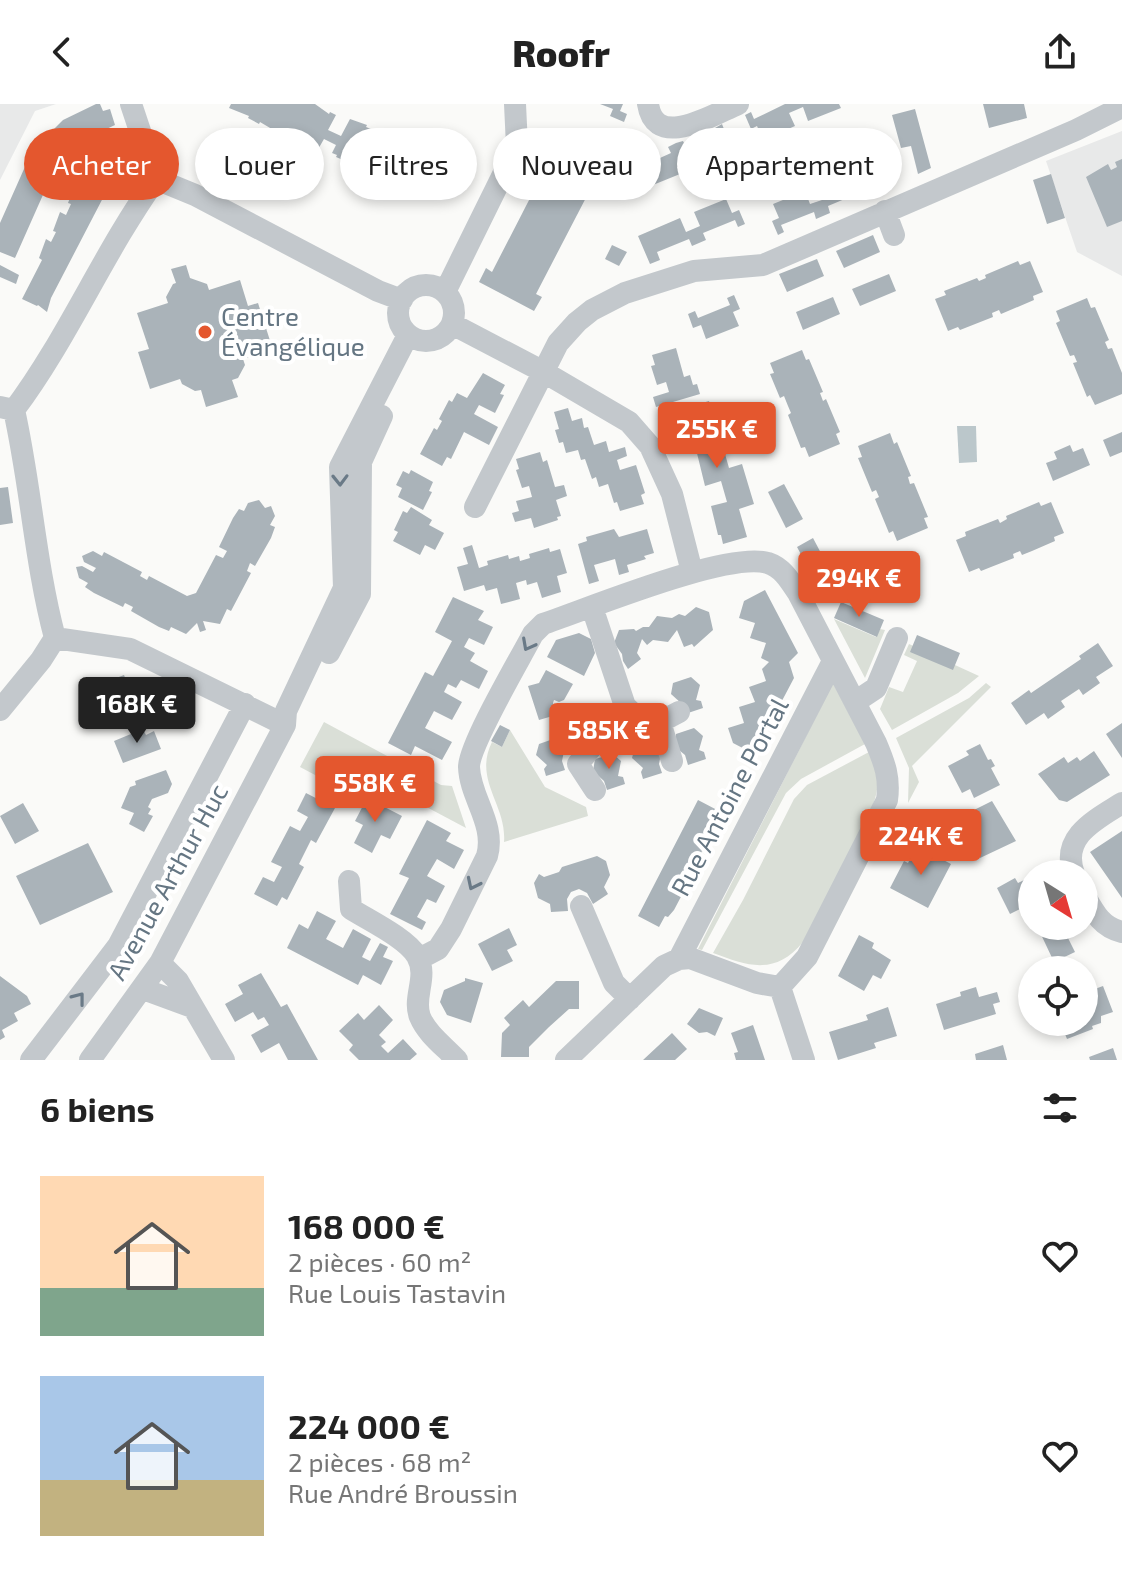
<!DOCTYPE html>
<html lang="fr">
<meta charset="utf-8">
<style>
body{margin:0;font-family:"Exo 2",sans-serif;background:#f2f2f2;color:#222;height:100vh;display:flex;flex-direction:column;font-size:30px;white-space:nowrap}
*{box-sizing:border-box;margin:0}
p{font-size:26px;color:#767676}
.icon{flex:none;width:44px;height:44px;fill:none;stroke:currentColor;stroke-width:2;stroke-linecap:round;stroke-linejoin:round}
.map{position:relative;height:956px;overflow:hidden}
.details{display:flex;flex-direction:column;background:#fff;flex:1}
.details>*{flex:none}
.top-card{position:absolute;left:24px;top:24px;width:1074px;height:72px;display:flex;gap:16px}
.needle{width:52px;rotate:143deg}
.buttons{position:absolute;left:1018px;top:756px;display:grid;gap:16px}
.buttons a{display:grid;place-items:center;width:80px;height:80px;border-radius:50%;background:#fff;box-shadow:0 4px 12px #0003;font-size:40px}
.price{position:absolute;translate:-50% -68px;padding:0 18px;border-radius:8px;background:#e4572e;color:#fff;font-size:26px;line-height:52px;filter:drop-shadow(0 2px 4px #0008)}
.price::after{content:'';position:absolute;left:50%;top:48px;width:24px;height:18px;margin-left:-12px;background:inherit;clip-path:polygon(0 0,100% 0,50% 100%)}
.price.on{background:#222;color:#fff}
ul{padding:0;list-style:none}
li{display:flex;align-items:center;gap:24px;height:200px;padding:0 40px}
li span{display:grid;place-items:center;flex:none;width:224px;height:160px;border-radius:0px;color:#555}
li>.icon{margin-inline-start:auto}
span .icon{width:96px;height:96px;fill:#fffc;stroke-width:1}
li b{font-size:34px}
h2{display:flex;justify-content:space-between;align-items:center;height:96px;padding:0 40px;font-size:34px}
.pill{padding:0 28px;border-radius:36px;background:#fff;box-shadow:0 4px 12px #0003;font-size:28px;line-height:72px}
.pill.on{background:#e4572e;color:#fff}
header{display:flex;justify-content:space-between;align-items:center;height:104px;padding:0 40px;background:#fff;font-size:36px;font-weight:800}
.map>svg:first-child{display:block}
.built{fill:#e8e9e9}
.green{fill:#dadfd7}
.water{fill:#bbc7cb}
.building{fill:#aab3b9}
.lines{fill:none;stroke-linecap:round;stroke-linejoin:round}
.minor{stroke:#c3c8cc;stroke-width:22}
.oneway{stroke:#6a7a87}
.poi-dot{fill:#e4572e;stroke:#fff;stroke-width:3}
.labels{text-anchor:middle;stroke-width:8;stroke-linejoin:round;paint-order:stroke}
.poi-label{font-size:26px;fill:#657683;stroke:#fff;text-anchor:start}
.street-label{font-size:26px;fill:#657683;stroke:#fff}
</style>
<header><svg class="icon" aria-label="back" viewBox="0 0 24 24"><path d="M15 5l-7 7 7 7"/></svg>Roofr<svg class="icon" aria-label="share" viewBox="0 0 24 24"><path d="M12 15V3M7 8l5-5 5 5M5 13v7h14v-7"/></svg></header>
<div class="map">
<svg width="1122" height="956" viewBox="0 0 1122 956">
<rect width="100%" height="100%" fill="#fafaf8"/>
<path class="built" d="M0,0H56L35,7L0,76Z
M1122,27V172L1077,148L1046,57Z"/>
<path class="green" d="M834,515L876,533L880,525L885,526L865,574Z
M909,540L979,572L958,589L892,626L880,605L889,583L903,588L917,557L904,551Z
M833,579L865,640L801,675L786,689L702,846L698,845Z
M986,579L991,583L912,662L919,678L908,699L909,664L896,634L969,594Z
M324,618L441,681L452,682L466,724L353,664L332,680L300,663Z
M510,626L545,683L586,703L588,712L504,738C507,701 473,676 492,638L502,643Z
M869,648C880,672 880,682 871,707L803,838C775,872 748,862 713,849L743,796L794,695L807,681Z"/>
<path class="water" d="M957,322H976L977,358L959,359Z"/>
<path class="building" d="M96,0H100L103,7L110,5L115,21L85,35L71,45L50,75L15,154L0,148V119L32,47L63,16Z
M231,0H315L329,10L330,8L336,11L328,26L341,32L350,15L367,21L366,23L386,31L385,33L390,35L371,72L356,64L357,62L336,53L337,51L332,49L336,41L324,35L317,47L313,45L312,47L301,41V39L293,35L292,37L260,18L259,20L248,14L249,12L229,4Z
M600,0H623L620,7L627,10L624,18L610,12L613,5Z
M785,0H839L841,4L808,17L803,3L789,9L795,22L763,36L757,22L751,25L745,11L751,8L754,15Z
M983,0H1024L1027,14L989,24Z
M915,5L931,64L918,70L911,42L901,44L892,11Z
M722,20L733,48L694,64L689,50L681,53L684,61L677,63L680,70L648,83L642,69L635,73L629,59L637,56L640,63L671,49L668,43L676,39L683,37L686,43L718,30L715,24Z
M397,37L414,45L404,65L387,56Z
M548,46L603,75L596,89L590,86L536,190L542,193L534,207L479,178L486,164L492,168L546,63L540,60Z
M90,50L118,65L51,194L47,208L38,201L37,202L22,195L42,156L39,154L46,135L51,138L56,128L53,127L60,108L66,111L71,100L68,99L75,80L80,82L85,73L83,71Z
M1122,55V117L1107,123L1086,73L1108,60L1111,66L1117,63L1115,58Z
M851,68L856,81L864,78L870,93L863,96L859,89L828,102L830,109L816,115L814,108L781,121L784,128L778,131L772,117L779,114L773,100L805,87L810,100L825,95L819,81Z
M1051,70L1065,114L1047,120L1033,76Z
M726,95L732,109L739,106L745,120L738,123L735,116L703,129L706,136L692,142L689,135L657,148L660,156L650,160L638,132L680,114L686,128L700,122L694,108Z
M873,131L880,148L844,164L836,147Z
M612,141L627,148L619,162L605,155Z
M817,155L824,172L787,188L779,170Z
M1018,157L1020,161L1030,157L1043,188L1033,192L1034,196L1001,210L999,206L992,209L993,213L960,226L958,223L948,227L935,195L946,191L944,187L977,174L979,177L986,174L985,171Z
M0,161L19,171L16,180L0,173Z
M186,161L190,174L207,180L209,186L240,176L248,202L258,199L273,246L243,255L245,261L238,274L232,276L238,293L206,303L201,286L195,287L182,280L180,275L150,285L138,248L149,245L137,209L168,199L166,193L173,180L176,179L171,165Z
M889,170L896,187L860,202L852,185Z
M734,191L740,205L733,208L739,222L706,235L701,221L693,224L688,210L695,207L698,214L730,201L727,194Z
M833,193L840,210L803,226L796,208Z
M1087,194L1091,204L1095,203L1109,236L1105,238L1108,245L1112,244L1122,269V290L1095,301L1090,291L1087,293L1073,259L1077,258L1074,251L1070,252L1056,219L1060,217L1056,207Z
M676,244L684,273L690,271L693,281L697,280L700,290L656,303L653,293L669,288L666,278L657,281L651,262L655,261L652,251Z
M802,246L806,256L809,255L823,288L820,289L823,297L826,295L840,328L836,330L840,340L809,353L805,343L801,344L788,311L791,309L788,302L784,292L780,294L770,270L774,269L770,259Z
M483,269L505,281L500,290L504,291L495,309L479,301L474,310L498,323L489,341L464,328L451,355L447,353L442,362L420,350L434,324L437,326L442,317L439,315L449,296L452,298L457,289L467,294Z
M709,297L717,326L721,325L724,335L721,336L729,364L742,360L754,400L739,405L747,433L723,440L721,431H718L711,402L727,398L721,377L705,382L693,333L677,337L672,319L688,314L685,304Z
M568,304L572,317L582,314L584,324L588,323L594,341L606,337L609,348L625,343L627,352L617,356L620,366L636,361L645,389L641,391L644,400L620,407L617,398L614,399L608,380L599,383L596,373L592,375L585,355L581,356L578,346L566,349L563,338L559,339L555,326L559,325L554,308Z
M1122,328V348L1110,353L1103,336Z
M890,329L894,340L897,338L911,372L908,373L910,380L914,379L928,413L924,414L928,424L897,437L893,427L889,429L875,395L879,393L876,386L872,388L858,354L862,353L858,342Z
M1070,341L1073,348L1083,344L1090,361L1053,377L1046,359L1057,355L1054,348Z
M540,348L543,358L547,356L555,383L564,381L567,392L556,396L561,412L557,413L558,416L534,424L531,414L515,418L512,409L519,407L516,397L532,393L529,382L522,384L516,366L519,365L516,355Z
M411,366L433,378L429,387L432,388L423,406L398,393L402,384L396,381L403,367L409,370Z
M784,380L803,415L786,424L768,388Z
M8,383L13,419L0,421V384Z
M259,396L265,404L271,402L275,412L270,421L275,423L271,434L255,462L250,459L247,467L251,469L231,507L227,505L220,520L203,517L206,526L200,528L197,519L186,530L171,523L169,527L159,523L131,507L133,503L125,499L123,503L94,489L85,483L88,479L79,474L76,463L82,462L93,468L96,464L84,458L82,452L93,447L102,452L104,448L142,468L140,472L147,476L149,472L187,492L196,489L216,451L223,454L227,447L219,443L233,414L239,405L244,407L248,399Z
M1039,398L1041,402L1051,398L1064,429L1054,433L1055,437L1032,447L1022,451L1020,447L1013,450L1014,454L991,463L981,467L979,464L969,468L956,436L966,432L965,428L998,415L1000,419L1007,415L1006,412Z
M411,403L432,416L429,421L444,429L435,446L425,441L420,451L393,437L398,428L394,426L403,407L407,409Z
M614,425L619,433L647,425L654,449L644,452L646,455L627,461L629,468L619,471L615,455L594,461L599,477L589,480L578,440L587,437L586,433Z
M813,434L832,470L816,478L797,443Z
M472,441L479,464L488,461L487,457L508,451L509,455L519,452L520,457L530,454L529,450L549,444L550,448L560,445L567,469L557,472L561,488L542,494L537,478L527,481L526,476L516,479L520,495L501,500L497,484L486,487L484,481L464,487L457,463L468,460L463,444Z
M765,486L798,549L789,558L794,574L754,650L733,639L728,624L744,619L739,603L755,598L749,583L766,577L762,565L769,558L761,554L766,539L750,534L755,519L739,514L744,497Z
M453,493L484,507L478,516L493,523L484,541L469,534L464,543L475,549L470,557L488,567L479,585L461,576L456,584L448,580L444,588L462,598L452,616L434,607L425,624L452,638L442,656L415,642L411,651L388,639L425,568L433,572L452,537L435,528Z
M841,498L884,516L877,533L834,514Z
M696,503L709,508L713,526L694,543L692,540L684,543L677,526L668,538L653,536L647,541L642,535L637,549L641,555L628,565L623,557L622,550L614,539L619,526L634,525L636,527L643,523H649L657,512L672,514L679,510L685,512Z
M579,529L591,535L595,549L584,572L547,553L556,536Z
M917,531L960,549L953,566L910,548Z
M1098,539L1113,562L1096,573L1100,579L1083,591L1079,585L1061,597L1065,603L1048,615L1044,609L1026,621L1011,599L1029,586L1031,589L1081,555L1079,552Z
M546,566L573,580L564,596L559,598L554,596L553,599L556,611L539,616L528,582L539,579Z
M124,571L135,599L93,615L83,587Z
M691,573L700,581L696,596L701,597L703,604L685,610L682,600L671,590L673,579Z
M1122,619V654L1106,630Z
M500,621L510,626L502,643L491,637Z
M694,624L703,632L699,646L704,648L706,655L688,661L685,651L674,642L676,630Z
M143,625L146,631L154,627L161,645L123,659L114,637Z
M556,634L565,642L562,657L565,666L546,672L544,665L547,661L536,651L539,640Z
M653,637L662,645L659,660L662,669L643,675L641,668L643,664L632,654L635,643Z
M980,640L988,656L991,655L995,662L991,664L1000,681L974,694L970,685L962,689L948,662L969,651L966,647Z
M1094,647L1110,671L1067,698L1059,696L1038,670L1064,653L1068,659L1077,653L1080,657Z
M613,650L621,657L618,672L623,673L625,680L607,686L604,677L593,667L595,655Z
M166,666L172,680L168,689L152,695L148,703L151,705L148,710L153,712L144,728L129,720L134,709L121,704L130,683L136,681L135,677Z
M306,689L335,704L316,739L311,736L299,760L304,763L287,796L282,793L277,802L254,790L263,773L274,778L282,763L271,758L290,722L300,727L308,713L297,707Z
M367,694L402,712L390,735L381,731L372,749L354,739L363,721L355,717Z
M698,696L719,707L713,718L716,719L714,729L704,748L702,747L698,756L694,754L689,765L684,775L687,777L682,785L684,787L674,806L668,813L665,812L659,823L638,812Z
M992,697L1016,737L980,754L972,737L979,733L968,709Z
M23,699L39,727L15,740L0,712Z
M427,716L451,729L446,737L464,746L454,765L437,755L427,772L445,782L436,799L427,795L417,813L426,818L422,826L390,810L409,774L399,770Z
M1122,727V794L1090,748Z
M88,739L113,788L40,821L16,772Z
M917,742L951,760L928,804L890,784L904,757L908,759Z
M597,752L606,757L610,771L604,783L608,790L593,800L587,789L579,785L571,788L567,795L568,807L551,808L550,800L538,794L534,779L539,770L544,773L559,768L562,763Z
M1032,772V799L1010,810L997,784L1015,774L1018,779Z
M317,807L336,817L326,835L343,844L353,825L371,835L362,853L370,857L380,839L388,843L383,853L393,857L381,881L363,871L358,881L287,844L299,820L308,825Z
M1037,822H1062L1075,848L1054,858Z
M509,824L517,841L507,846L513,857L492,867L478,840Z
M859,831L874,839L872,844L891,856L881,875L873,871L864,887L838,872Z
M261,869L281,903L287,900L318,956H288L279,939L261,949L251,931L269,921L264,913L258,916L253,908L235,918L225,900L243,890L238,881Z
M0,872L27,892L31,900L14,909L18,917L2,926L5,933L0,936Z
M465,874L483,879L471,919L447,911L440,898L444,886L465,877Z
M556,877H579V905H569L549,923L529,943V953H501L502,929L510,921L504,914L507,911L523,896L529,903Z
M1103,882L1113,908L1101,912V919L1092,922L1093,925L1067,935L1060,918H1084V889Z
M976,883L979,893L997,888L1000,898L993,900L996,910L944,926L936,900L961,892L960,888Z
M379,901L393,916L379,931L386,938L381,942L388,949L403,935L417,950L410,956H359L349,946L353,941L339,927L358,909L364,916Z
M888,903L897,932L874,939L876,944L838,956L829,928L868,916L866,911Z
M699,904L723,914L715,932L707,928L699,929L687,920Z
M753,921L765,956H736L734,949L738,948L731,929Z
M672,929L687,945L675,956H643Z
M1003,941L1007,956H976L975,950Z
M1113,944L1117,956H1090L1089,953Z"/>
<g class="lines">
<path class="minor" d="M131,0L156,75
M648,0C655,47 712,11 738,0
M885,107L894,131
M398 209a28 28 0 1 1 56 0a28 28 0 1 1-56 0Z
M445,188L517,42L515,0
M452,220L542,267L629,318L650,342L672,390L692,468
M0,303L14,306C68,234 103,149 156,75L195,91L378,187L402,196
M14,306C31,382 35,459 55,534L130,545L285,621
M475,403L558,239L577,218L592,206L625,189L694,167L763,161L1076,26L1122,3
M592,503L625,602
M329,549L360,490L361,358L382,312
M855,598L876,584L897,534
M0,606L41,556L55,534
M660,618L679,608
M595,686L578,660L625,602L641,617L660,618L672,657
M1074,770C1060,733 1095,716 1122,699
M349,777L351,805C370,817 406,834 417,852C429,873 412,893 420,913C427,930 445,943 457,956
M1084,790C1094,808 1101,823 1122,828
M581,802L614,879L630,895
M419,855L438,845L451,825L487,752C496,720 470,694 469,663C469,641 520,555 533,530L543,520C588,505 727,447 768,459C783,464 790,477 798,489L876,639C885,660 890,674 887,696L807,853L780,883L757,879L690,854L679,855L664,862L566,956
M679,855L833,557
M160,859L178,877L224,956
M780,883L804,956
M143,885L192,903
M31,956L118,842L245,600
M90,956L160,859L285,621L286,607L344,484L340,363L408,231"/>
</g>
<defs><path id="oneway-chevron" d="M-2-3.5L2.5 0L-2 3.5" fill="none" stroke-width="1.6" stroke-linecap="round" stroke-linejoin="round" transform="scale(2)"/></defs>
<g class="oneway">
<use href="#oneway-chevron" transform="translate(340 376) rotate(89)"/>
<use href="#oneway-chevron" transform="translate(528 541) rotate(118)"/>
<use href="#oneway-chevron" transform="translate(473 780) rotate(116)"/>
<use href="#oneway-chevron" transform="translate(79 894) rotate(-52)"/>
</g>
<circle class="poi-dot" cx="205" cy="228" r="8"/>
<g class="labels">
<g class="poi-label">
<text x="221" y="222">Centre<tspan x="221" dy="30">Évangélique</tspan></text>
</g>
<g class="street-label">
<text transform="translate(730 693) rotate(-62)" y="9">Rue Antoine Portal</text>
<text transform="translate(168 778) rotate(-61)" y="9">Avenue Arthur Huc</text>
</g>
</g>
</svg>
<div class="buttons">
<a><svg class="needle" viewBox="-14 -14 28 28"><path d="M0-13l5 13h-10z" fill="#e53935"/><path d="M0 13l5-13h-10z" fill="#767676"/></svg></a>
<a><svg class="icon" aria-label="locate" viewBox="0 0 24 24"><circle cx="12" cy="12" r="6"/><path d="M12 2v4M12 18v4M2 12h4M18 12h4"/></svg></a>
</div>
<b class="price" style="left:717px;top:366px">255K €</b>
<b class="price" style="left:859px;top:515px">294K €</b>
<b class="price on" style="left:137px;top:641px">168K €</b>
<b class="price" style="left:609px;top:667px">585K €</b>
<b class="price" style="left:375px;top:720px">558K €</b>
<b class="price" style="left:921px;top:773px">224K €</b>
<div class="top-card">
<a class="pill on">Acheter</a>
<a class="pill">Louer</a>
<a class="pill">Filtres</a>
<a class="pill">Nouveau</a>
<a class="pill">Appartement</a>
</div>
</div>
<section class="details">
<h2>6 biens<svg class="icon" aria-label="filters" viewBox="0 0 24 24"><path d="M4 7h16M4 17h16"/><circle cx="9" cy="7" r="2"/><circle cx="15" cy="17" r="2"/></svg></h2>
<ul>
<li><span style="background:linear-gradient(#ffd9b3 70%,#7fa58c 0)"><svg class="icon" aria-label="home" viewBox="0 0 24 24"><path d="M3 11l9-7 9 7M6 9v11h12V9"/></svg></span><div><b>168 000 €</b><p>2 pièces · 60 m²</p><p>Rue Louis Tastavin</p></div><svg class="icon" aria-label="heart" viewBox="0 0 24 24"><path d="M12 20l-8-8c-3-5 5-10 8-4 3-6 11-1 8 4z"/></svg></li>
<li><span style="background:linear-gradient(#a9c7e8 65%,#c2b280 0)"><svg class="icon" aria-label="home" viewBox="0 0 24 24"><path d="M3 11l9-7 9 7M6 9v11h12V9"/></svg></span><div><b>224 000 €</b><p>2 pièces · 68 m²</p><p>Rue André Broussin</p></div><svg class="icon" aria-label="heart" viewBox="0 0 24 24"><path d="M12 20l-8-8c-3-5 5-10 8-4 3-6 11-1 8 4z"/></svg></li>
</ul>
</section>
